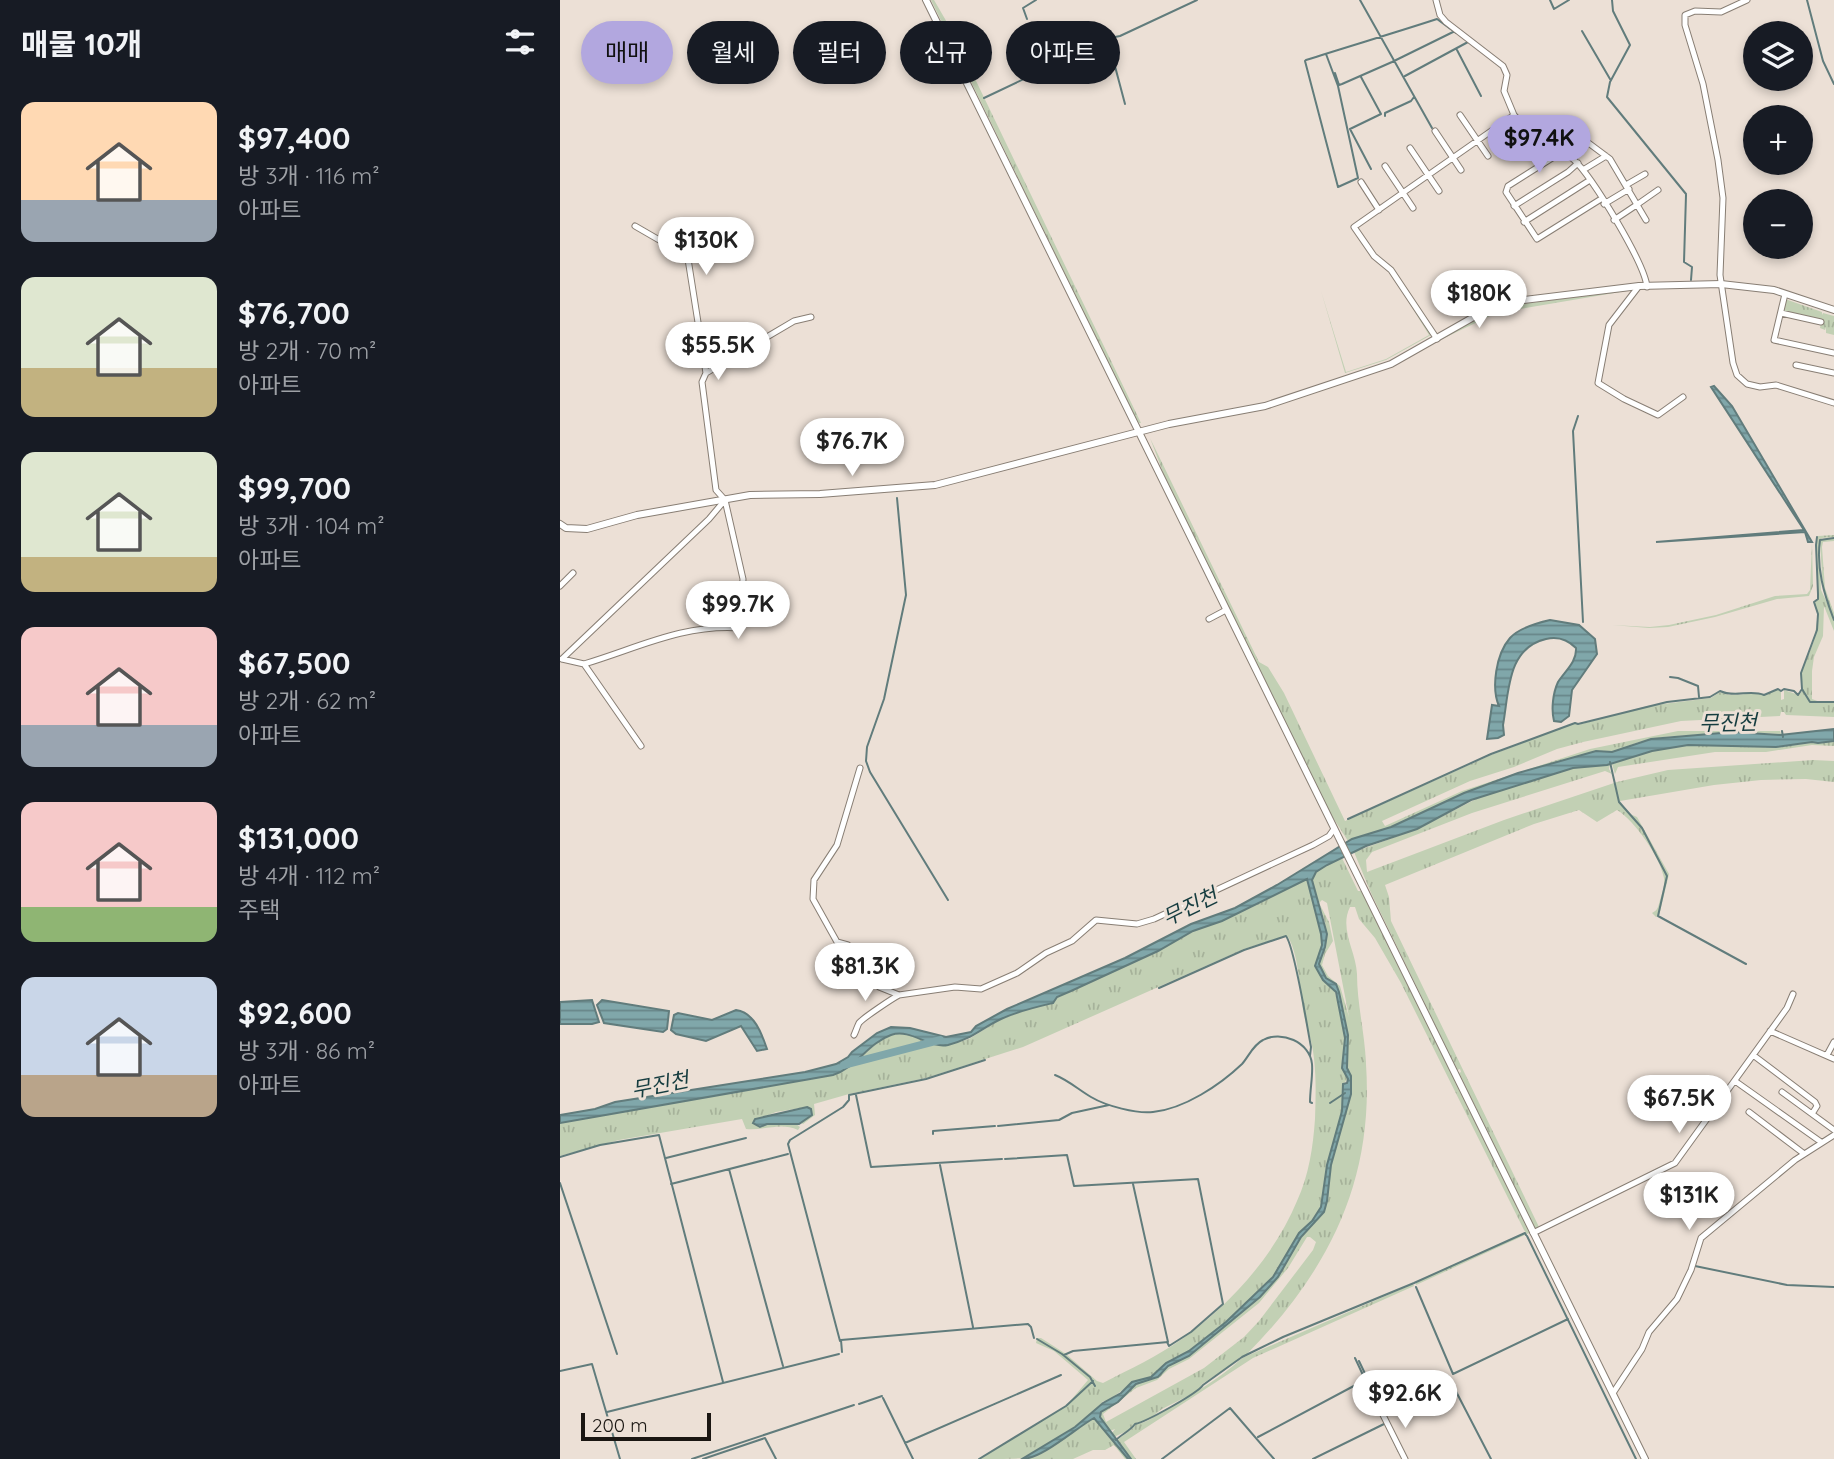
<!DOCTYPE html>
<html lang="ko">
<meta charset="utf-8">
<style>
body{margin:0;font-family:Quicksand,"Noto Sans KR",sans-serif;background:#242831;color:#f1f3f6;height:100vh;display:flex;flex-direction:column;font-size:26px;white-space:nowrap}
*{box-sizing:border-box;margin:0}
p{font-size:23px;color:#9ea1a6}
.icon{flex:none;width:38px;height:38px;fill:none;stroke:currentColor;stroke-width:2;stroke-linecap:round;stroke-linejoin:round}
.map{position:relative;flex:1;overflow:hidden}
.sheet{display:flex;flex-direction:column;background:#171b24;width:560px}
.sheet>*{flex:none}
.top-card{position:absolute;left:21px;top:21px;width:665px;height:63px;display:flex;gap:14px}
.buttons{position:absolute;left:1183px;top:21px;display:grid;gap:14px}
.buttons a{display:grid;place-items:center;width:70px;height:70px;border-radius:50%;background:#171b24;box-shadow:0 4px 10px #0003;font-size:35px}
.scale{position:absolute;left:21px;bottom:18px;width:130px;box-sizing:border-box;padding-left:7px;border:4px solid #1a1612;border-top:0;font-size:19px;line-height:24px;white-space:nowrap;color:#1a1612;-webkit-text-stroke:5px #ece0d6;paint-order:stroke}
.price{position:absolute;translate:-50% -60px;padding:0 16px;border-radius:24px;background:#fff;color:#222;font-size:23px;line-height:46px;filter:drop-shadow(0 2px 4px #0008)}
.price::after{content:'';position:absolute;left:50%;top:42px;width:21px;height:16px;margin-left:-10px;background:inherit;clip-path:polygon(0 0,100% 0,50% 100%)}
.price.active{background:#b2a7df;color:#111}
ul{padding:0;list-style:none}
li{display:flex;align-items:center;gap:21px;height:175px;padding:0 21px}
li span{display:grid;place-items:center;flex:none;width:196px;height:140px;border-radius:14px;color:#555}
li>.icon{margin-inline-start:auto}
span .icon{width:84px;height:84px;fill:#fffc;stroke-width:1}
li b{font-size:30px}
h2{display:flex;justify-content:space-between;align-items:center;height:84px;padding:0 21px;font-size:30px}
.tag{padding:0 24px;border-radius:32px;background:#171b24;box-shadow:0 4px 10px #0003;font-size:24px;line-height:63px}
.tag.active{background:#b2a7df;color:#111}
main{display:flex;flex:1;min-height:0}
.map>svg:first-child{display:block}
.grass{fill:url(#grass-tufts);fill-rule:evenodd}
.water{fill:url(#water-rules);stroke:#617c7c;stroke-width:2}
.lines{fill:none;stroke-linecap:round;stroke-linejoin:round}
.stream{stroke:#617c7c;stroke-width:2}
.river{stroke:#80a7aa;stroke-width:8}
.minor-casing{stroke:#887e74;stroke-width:7}
.major-casing{stroke:#887e74;stroke-width:8}
.minor{stroke:#fff;stroke-width:5}
.major{stroke:#fff;stroke-width:6}
.labels{text-anchor:middle;stroke-width:6;stroke-linejoin:round;paint-order:stroke}
.water-label{font-size:21px;font-style:italic;fill:#153c3f;stroke:#ece0d6}
</style>
<main>
<section class="sheet">
<h2>매물 10개<svg class="icon" aria-label="filters" viewBox="0 0 24 24"><path d="M4 7h16M4 17h16"/><circle cx="9" cy="7" r="2"/><circle cx="15" cy="17" r="2"/></svg></h2>
<ul>
<li><span style="background:linear-gradient(#ffd9b3 70%,#9aa5b1 0)"><svg class="icon" aria-label="home" viewBox="0 0 24 24"><path d="M3 11l9-7 9 7M6 9v11h12V9"/></svg></span><div><b>$97,400</b><p>방 3개 · 116 m²</p><p>아파트</p></div></li>
<li><span style="background:linear-gradient(#dfe7d0 65%,#c2b280 0)"><svg class="icon" aria-label="home" viewBox="0 0 24 24"><path d="M3 11l9-7 9 7M6 9v11h12V9"/></svg></span><div><b>$76,700</b><p>방 2개 · 70 m²</p><p>아파트</p></div></li>
<li><span style="background:linear-gradient(#dfe7d0 75%,#c2b280 0)"><svg class="icon" aria-label="home" viewBox="0 0 24 24"><path d="M3 11l9-7 9 7M6 9v11h12V9"/></svg></span><div><b>$99,700</b><p>방 3개 · 104 m²</p><p>아파트</p></div></li>
<li><span style="background:linear-gradient(#f6c9c9 70%,#9aa5b1 0)"><svg class="icon" aria-label="home" viewBox="0 0 24 24"><path d="M3 11l9-7 9 7M6 9v11h12V9"/></svg></span><div><b>$67,500</b><p>방 2개 · 62 m²</p><p>아파트</p></div></li>
<li><span style="background:linear-gradient(#f6c9c9 75%,#8fb573 0)"><svg class="icon" aria-label="home" viewBox="0 0 24 24"><path d="M3 11l9-7 9 7M6 9v11h12V9"/></svg></span><div><b>$131,000</b><p>방 4개 · 112 m²</p><p>주택</p></div></li>
<li><span style="background:linear-gradient(#c9d6e8 70%,#b9a48a 0)"><svg class="icon" aria-label="home" viewBox="0 0 24 24"><path d="M3 11l9-7 9 7M6 9v11h12V9"/></svg></span><div><b>$92,600</b><p>방 3개 · 86 m²</p><p>아파트</p></div></li>
</ul>
</section>
<div class="map">
<svg width="1274" height="1459" viewBox="0 0 1274 1459">
<defs>
<pattern id="grass-tufts" width="24" height="20" patternUnits="userSpaceOnUse" patternTransform="scale(1.75)"><rect width="24" height="20" fill="#c2d0b4"/><path d="M3 7l-1-3M5 7V3M7 7l1-3M15 17l-1-3M17 17v-4M19 17l1-3" fill="none" stroke="#a6b29a"/></pattern>
<pattern id="water-rules" width="6" height="5" patternUnits="userSpaceOnUse" patternTransform="scale(1.75)"><rect width="6" height="5" fill="#80a7aa"/><path d="M0 2.5h6" fill="none" stroke="#688789"/></pattern>
</defs>
<rect width="100%" height="100%" fill="#ece0d6"/>
<path class="grass" d="M371,0H374L392,31L581,423H579L576,419Z
M830,272L871,335L826,360L785,373L761,291L786,372L826,359L869,335Z
M1072,290L936,313L872,344L926,314L946,306Z
M1225,299L1262,312V315L1263,313L1274,316V335L1266,333V327L1265,330L1260,328L1261,322L1222,311Z
M590,438L699,662L708,667L724,693L785,821L931,755L1015,723L1018,725L1087,706L1151,698L1160,692C1174,699 1190,690 1204,695L1218,689L1221,692V700L1224,699V690L1239,695L1243,690L1241,673L1254,641L1258,614L1254,603L1258,599V594L1257,541L1258,536L1274,535V537L1262,538L1259,541L1261,590L1269,607L1263,590L1260,542L1262,539L1274,538V541L1263,542L1262,547L1265,588L1274,613V631L1264,606L1263,636L1254,657L1252,671V699L1263,703H1274V717L1226,715L1224,712H1221L1220,716L1121,721L1023,742L997,749L954,767L910,781L822,821L825,826L902,791L1030,749L1118,731H1220L1221,734L1173,732L1104,737L1079,742L1052,752H1043L958,773L904,793L831,827L788,841L770,813L604,475Z
M1252,542L1253,586L1249,596L1217,599L1155,617L1108,627L1089,628L1052,625L1090,627L1109,625L1156,615L1215,596L1247,594L1250,590Z
M1266,741H1274V746L1252,745L1206,752H1155L1058,767L1055,774L1052,764L1092,751L1128,745L1216,747Z
M1253,760L1274,761V782L1246,779L1201,780L1154,785L1060,801L1070,814L1077,817L1109,874L1099,916L1096,917L1092,913C1098,910 1098,907 1100,900C1102,893 1105,886 1104,878C1100,857 1075,821 1057,810L1037,822L1019,810L974,824L825,885L829,897L831,921L979,1227L975,1229L899,1073L901,1072L900,1069L897,1070L811,893L794,852L857,829L926,794L1013,768L1050,764L1049,769L1052,774L1045,771L912,813L812,852L806,860L807,872L944,820L1057,782L1108,770Z
M782,858L798,891H802L971,1232L967,1234L964,1230L841,983L815,938L799,919L795,907H790C779,929 796,951 797,974C797,1004 805,1034 806,1064C814,1181 768,1272 687,1354L680,1357L670,1366L642,1384L638,1391L602,1409L589,1419L574,1424L569,1430L554,1437L552,1433L555,1429L550,1431L540,1417L542,1410L558,1402L576,1384L600,1375L612,1364L629,1356L700,1297L718,1277L741,1237L764,1212L767,1201L771,1165L791,1094V1076L787,1068L788,1035L779,992L776,984L766,978L759,964L765,947V923L752,880L756,871ZM762,900L767,903L789,1017L780,986L768,976L762,965L765,954L773,941L769,922L759,903ZM747,1237H750L756,1242L753,1250L699,1321L684,1337L644,1368L546,1422L543,1414L576,1388L597,1380L609,1369L629,1359L699,1303L728,1268Z
M746,878L761,929L762,945L757,958L759,974L774,989L783,1022L785,1038L783,1071L788,1079L783,1084L782,1111L767,1165L761,1207L752,1221L739,1233L713,1277L666,1322L629,1351L610,1360L591,1377L575,1381L546,1402L543,1401C537,1416 481,1452 464,1458C452,1459 433,1459 420,1459L506,1406L528,1380L494,1351L476,1343L477,1338H481L506,1354L537,1381L543,1383C570,1369 598,1356 622,1339C669,1306 715,1255 737,1201C749,1175 753,1147 755,1119C756,1089 757,1058 748,1030C738,1002 742,961 728,937L724,936L684,949L463,1047L366,1078L289,1094L254,1104L255,1115L243,1124L241,1123L250,1117L247,1107L216,1112L193,1121L200,1127L207,1124H236L240,1127L238,1130C220,1122 204,1131 186,1129L182,1119L59,1140L0,1156V1123L273,1075L288,1068L322,1039L331,1035L339,1033L349,1035L384,1046L409,1039L441,1019L483,1004L493,1003L497,997L598,951L633,931L662,921L740,883Z
M964,1233L965,1235L856,1285V1283L868,1276Z
M853,1284L854,1286L693,1358L564,1442L576,1459H571L557,1441C563,1434 571,1432 576,1424C589,1423 594,1415 605,1410C632,1395 659,1379 682,1358Z
M534,1418L568,1459H565L554,1445L545,1450H533L513,1459H468Z"/>
<path class="water" d="M1154,386L1172,406L1252,542H1248L1245,532L1096,542L1244,530L1151,387Z
M990,620L1019,625L1035,639L1037,654L1012,690L1009,716L1001,722L994,721C991,709 993,693 998,682C1005,671 1017,662 1016,648C1007,639 998,636 986,639C947,648 949,692 943,725L944,735L938,738L927,739L932,705L939,706C931,688 936,654 950,638C959,628 977,623 990,620Z
M1274,729V741L1258,743L1252,742L1216,747L1128,745L1092,751L1047,765L1013,768L911,800L857,829L806,846L767,865L756,872L752,880L767,934L765,947L759,964L766,978L776,984L779,992L788,1035L787,1068L791,1076V1094L771,1165L767,1201L764,1212L741,1237L718,1277L700,1297L629,1356L608,1366L598,1377L576,1384L558,1402L541,1412L540,1417L571,1459H568L534,1418C516,1428 482,1459 462,1459L515,1427L543,1403L561,1393L572,1382L591,1377L606,1363L629,1351L666,1322L713,1277L739,1233L752,1221L761,1207L767,1165L782,1111L783,1084L787,1083L788,1079L782,1068L785,1038L776,992L763,980L755,966L762,945L761,934L747,879L662,921L633,931L598,951L511,991L497,997L493,1003C476,1007 458,1011 441,1019C420,1029 412,1039 388,1045C369,1049 351,1028 331,1035C308,1043 296,1068 273,1075L0,1123V1115L35,1109L55,1102L245,1072L276,1064L288,1057L292,1052L317,1033L331,1027L350,1028L386,1037L411,1032L416,1026L447,1009L565,958L631,924L675,908L717,885L792,839L831,827L904,793L958,773L1036,751L1052,752L1091,739L1173,732L1220,735Z
M32,1000L39,1022L32,1024H0V1002Z
M42,1000L109,1011L107,1029L103,1032L44,1023L37,1005Z
M176,1010C194,1012 202,1034 207,1049L197,1051L181,1026L146,1041L116,1034L111,1030L114,1015L118,1013L152,1020Z
M247,1107L251,1109L252,1115L239,1124H207L200,1127L193,1123L195,1119Z"/>
<g class="lines">
<path class="stream" d="M800,0L872,128
M990,0L994,9L1009,0
M1052,0L1053,11L1070,45L1050,82L1047,97L1126,194
M1247,0L1263,61L1274,84
M467,19L463,8L476,0
M1022,31L1050,79
M548,40L565,104
M897,50L921,96
M766,54L778,86L798,178L778,187L745,61L746,60C790,46 834,33 877,19L896,33
M775,73L779,85L782,84L832,62L893,32
M845,76L908,42
M801,77L821,114L790,129L811,169
M424,98L550,38L560,36L637,0
M825,116V113L851,101L854,97
M1126,195L1124,262L1132,267L1131,280
M1018,416L1013,431L1023,622
M337,498L346,595L324,699L307,747L306,761L310,772L388,900
M1274,538L1260,540C1256,568 1264,594 1274,620
M1110,677L1118,678L1138,686L1139,697
M1242,689L1250,702H1274
M1222,731L1223,737
M1050,762L1059,802L1082,828L1107,876L1098,916L1186,964
M788,819L931,754L1015,723L1018,724L1107,702L1150,697L1160,691C1174,698 1191,689 1204,695L1218,689L1221,691L1224,689L1234,691L1238,695L1242,689L1241,673L1257,630L1258,614L1254,602L1258,599V594L1256,545L1257,537
M599,988L684,950L726,936C735,948 747,1027 751,1047L750,1056
M495,1075C508,1080 519,1090 531,1097C546,1106 577,1114 593,1112C624,1109 660,1085 682,1064C689,1056 693,1045 703,1040C721,1030 750,1042 752,1064C753,1076 750,1089 750,1102L752,1103
M296,1095L311,1167L442,1159
M770,1103L785,1093
M438,1126L499,1120L512,1113L549,1105
M373,1134V1131L435,1126
M0,1157L40,1145L99,1135L163,1382
M106,1158L186,1138
M445,1159L507,1155L514,1186L638,1179L663,1304L631,1332L609,1346L607,1342
M380,1165L413,1327
M169,1169L223,1366
M0,1183L57,1354
M111,1184L228,1154
M967,1236L1076,1459
M1135,1266L1227,1285L1274,1287
M856,1287L893,1374L1008,1319
M477,1339L502,1354L530,1377L535,1386
M280,1341L228,1144L230,1140L283,1107L289,1100V1095L366,1079L425,1060
M282,1352L281,1340L468,1324L471,1327L474,1338
M504,1355L513,1351L608,1342L573,1184
M795,1358L839,1452
M799,1361L820,1405L888,1376L931,1459
M0,1371L32,1364L60,1459
M323,1398L353,1459
M299,1404L322,1396
M47,1412L279,1354
M698,1437L805,1380
M556,1440C562,1434 570,1431 575,1424C586,1422 638,1393 643,1385L682,1357L723,1337L854,1283L965,1233L966,1235
M345,1443L501,1375
M132,1459L294,1405
M143,1459L205,1438L216,1459
M419,1459L506,1406L533,1381
M602,1459L670,1408L714,1459
M753,1459L824,1424"/>
<path class="river" d="M284,1065L380,1040"/>
<g class="minor-casing">
<path id="minor" d="M876,0L880,15L886,22L943,66L947,75L944,91L954,115
M1187,0L1161,12L1135,11L1125,15V25L1143,84L1158,160L1163,198L1160,275L1173,363L1177,375L1187,384L1200,387L1216,385L1274,403
M900,115L928,156
M875,131L901,170
M1024,138L948,186L946,192L977,239L1041,199
M984,140L994,132L1007,127L1050,159L1086,220
M850,148L879,191
M825,166L853,208
M1023,170L1046,156
M801,182L819,210
M1066,185L1085,174
M1044,204L1069,189
M1078,204L1098,190
M954,206L1008,172L1018,163
M1054,220L1078,204
M964,222L1030,180
M75,226L120,252L128,259L146,373
M1079,286L1049,325L1038,383L1064,399L1098,415L1123,397
M1225,294L1214,340L1274,353
M1221,313L1261,322
M877,339L831,270L814,256L794,227L954,115C972,138 994,141 1014,160C1032,176 1085,264 1087,287
M1236,365L1274,373
M0,586L13,573
M649,619L666,610
M2,659L149,519L165,500
M2,659L24,664L81,746
M24,664C78,648 122,624 180,628L183,579L165,500L156,490L142,382L146,373L234,321L251,317
M300,768L277,845L254,880L253,899L277,942L288,945L319,987L339,995L395,987L421,989L457,973L486,953L512,941L536,920L577,924L594,919L753,845L769,836L774,829
M1210,1031L1274,1059
M294,1035C296,1031 297,1027 299,1023C303,1018 333,998 339,995
M1193,1055L1255,1102L1257,1106L1252,1114
M1267,1055L1274,1042
M1175,1081L1261,1142
M1222,1092L1274,1130
M1189,1112L1243,1153
M973,1233L1115,1163L1227,1008L1233,994
M1053,1393L1082,1349L1089,1332L1117,1299L1131,1270L1141,1238L1235,1160L1274,1135
M822,1413L845,1459"/>
</g>
<g class="major-casing">
<path id="major" d="M366,0L1085,1459
M0,524L6,528L27,529L77,515L190,495L260,494L375,485L609,424L705,406L831,364L919,314L955,301L1079,286L1161,284L1214,290L1274,310"/>
</g>
<use href="#minor" class="minor"/>
<use href="#major" class="major"/>
</g>
<g class="labels">
<g class="water-label">
<text transform="translate(1168 723) rotate(-1)" y="7">무진천</text>
<text transform="translate(630 907) rotate(-26)" y="7">무진천</text>
<text transform="translate(100 1085) rotate(-11)" y="7">무진천</text>
</g>
</g>
</svg>
<div class="buttons">
<a><svg class="icon" aria-label="layers" viewBox="0 0 24 24"><path d="M12 4l9 5-9 5-9-5zM3 14l9 5 9-5"/></svg></a>
<a>+</a>
<a>−</a>
</div>
<div class="scale">200 m</div>
<b class="price active" style="left:979px;top:175px">$97.4K</b>
<b class="price" style="left:146px;top:277px">$130K</b>
<b class="price" style="left:919px;top:330px">$180K</b>
<b class="price" style="left:158px;top:382px">$55.5K</b>
<b class="price" style="left:292px;top:478px">$76.7K</b>
<b class="price" style="left:178px;top:641px">$99.7K</b>
<b class="price" style="left:305px;top:1003px">$81.3K</b>
<b class="price" style="left:1119px;top:1135px">$67.5K</b>
<b class="price" style="left:1129px;top:1232px">$131K</b>
<b class="price" style="left:845px;top:1430px">$92.6K</b>
<div class="top-card">
<a class="tag active">매매</a>
<a class="tag">월세</a>
<a class="tag">필터</a>
<a class="tag">신규</a>
<a class="tag">아파트</a>
</div>
</div>
</main>
